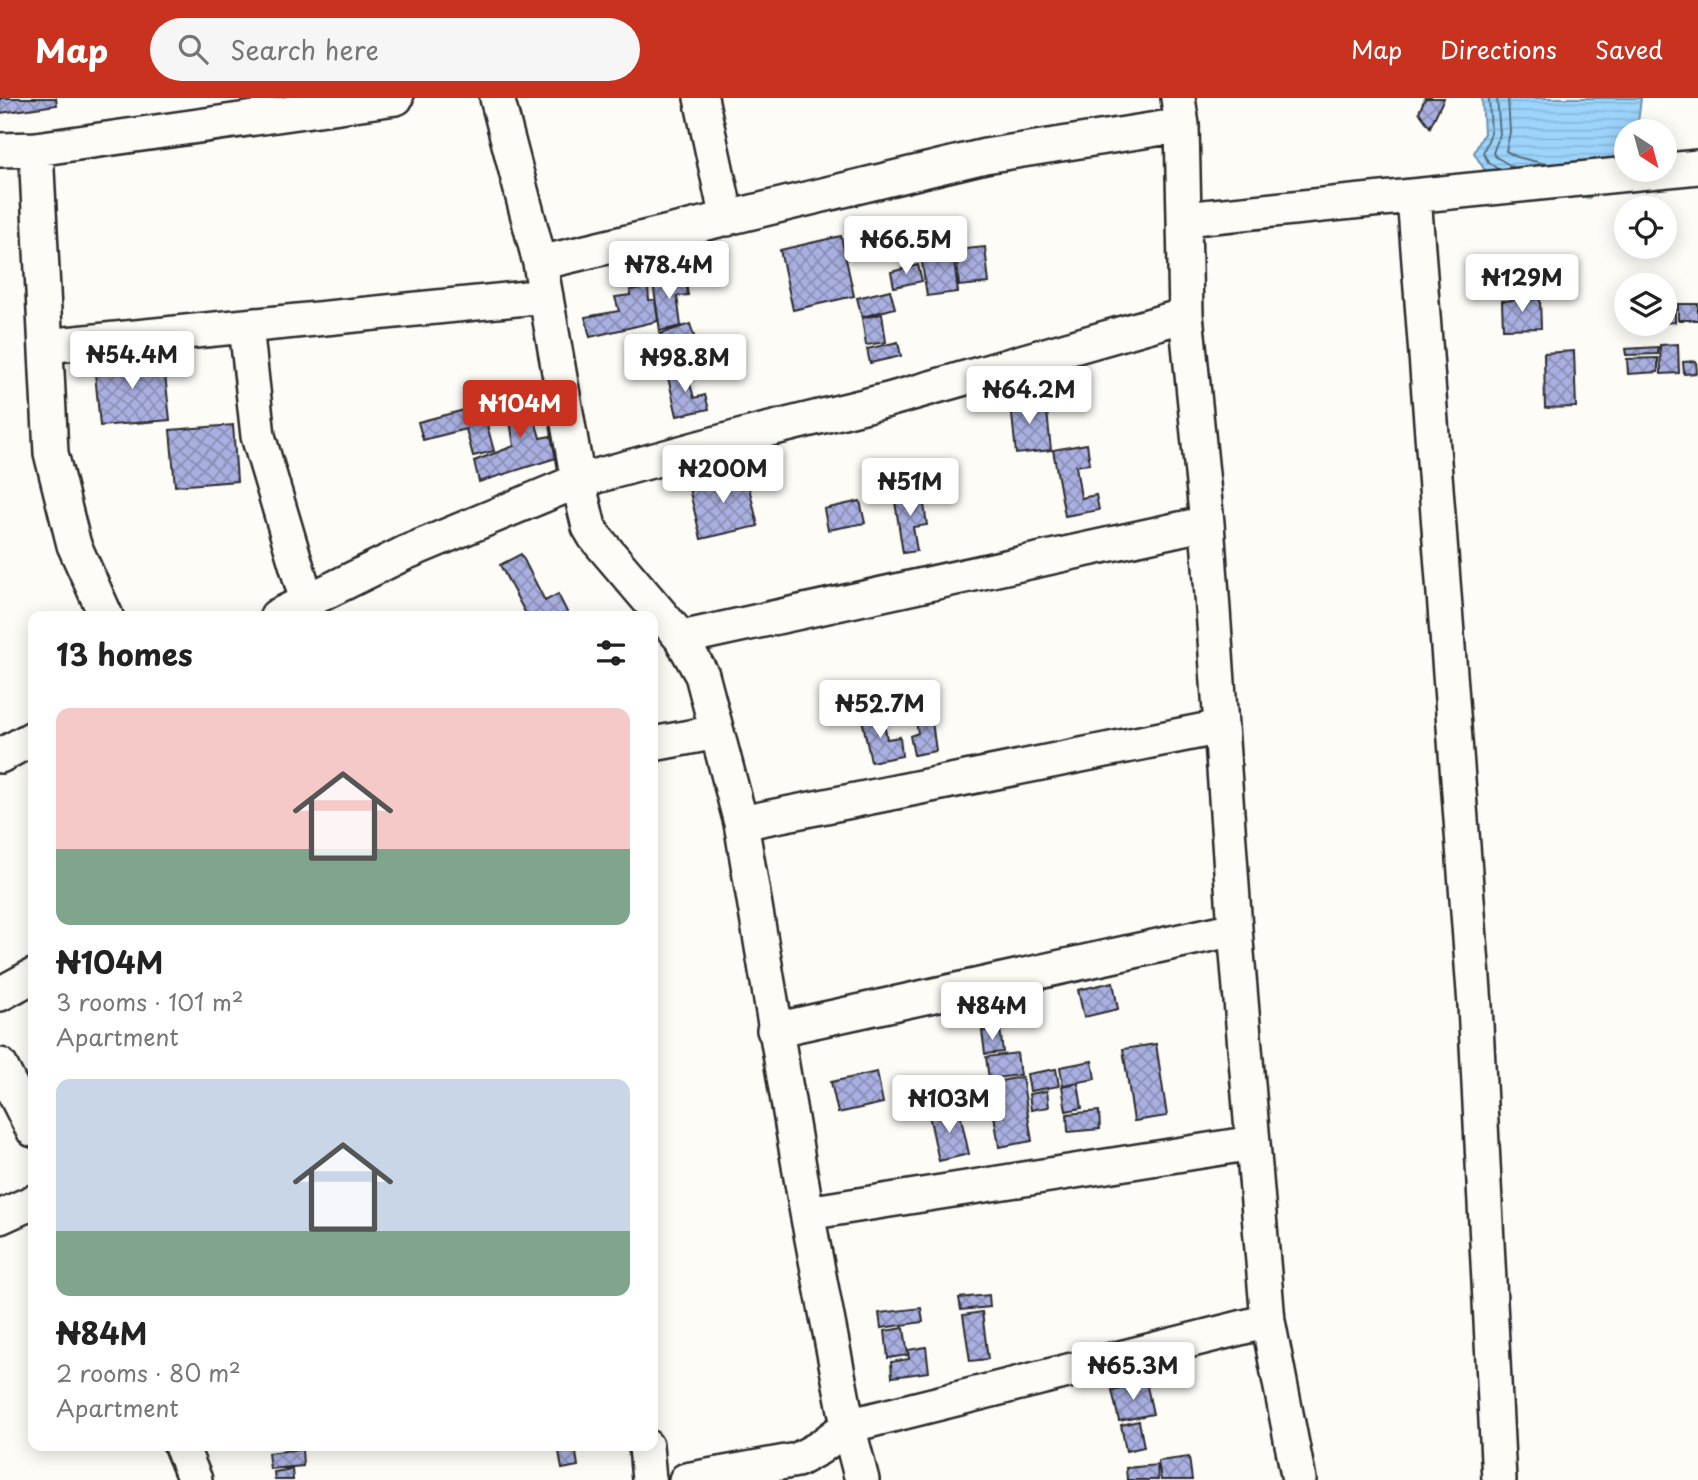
<!DOCTYPE html>
<meta charset="utf-8">
<style>
body{margin:0;font-family:"Playpen Sans",sans-serif;background:#f6f6f6;color:#222;height:100vh;display:flex;flex-direction:column;font-size:26px;white-space:nowrap}
*{box-sizing:border-box;margin:0}
p{font-size:23px;color:#767676}
.icon{flex:none;width:38px;height:38px;fill:none;stroke:currentColor;stroke-width:2;stroke-linecap:round;stroke-linejoin:round}
.map{position:relative;flex:1;overflow:hidden}
.panel{position:absolute;left:28px;top:513px;width:630px;height:840px;display:flex;flex-direction:column;background:#fff;border-radius:14px;box-shadow:0 4px 18px #0003}
.panel>*{flex:none}
.needle{width:46px;rotate:144deg}
.buttons{position:absolute;left:1614px;top:21px;display:grid;gap:14px}
.buttons a{display:grid;place-items:center;width:63px;height:63px;border-radius:50%;background:#fff;box-shadow:0 4px 18px #0003;font-size:35px}
.price{position:absolute;translate:-50% -60px;padding:0 16px;border-radius:7px;background:#fff;color:#222;font-size:23px;line-height:46px;filter:drop-shadow(0 2px 4px #0008)}
.price::after{content:'';position:absolute;left:50%;top:42px;width:21px;height:16px;margin-left:-10px;background:inherit;clip-path:polygon(0 0,100% 0,50% 100%)}
.price.selected{background:#c8321e;color:#fff}
ul{padding:0;list-style:none}
li{display:grid;align-content:center;gap:14px;height:371px;padding:0 28px}
li span{display:grid;place-items:center;height:217px;border-radius:14px;color:#555}
li>.icon{margin-inline-start:auto}
span .icon{width:126px;height:126px;fill:#fffc;stroke-width:1}
li b{font-size:30px}
h2{display:flex;justify-content:space-between;align-items:center;height:84px;padding:0 28px;font-size:30px}
header{display:flex;align-items:center;gap:42px;box-sizing:border-box;height:98px;padding:0 35px;background:#c8321e;color:#fff}
header strong{font-size:33px}
nav{display:flex;gap:38px;margin-inline-start:auto;font-size:24px}
.search{width:490px;height:63px;background:#f6f6f6;display:flex;align-items:center;gap:18px;box-sizing:border-box;padding:0 24px;border-radius:38px;color:#767676;font-size:26px}
.map>svg:first-child{display:block}
.water{fill:url(#water-rules);stroke:#6f90a8;stroke-width:2}
.lines{fill:none;stroke-linecap:round;stroke-linejoin:round}
.shore{stroke:#596f7f;stroke-width:2}
.building{fill:url(#building-cross-hatch);stroke:#2b2b2b;stroke-width:2}
.minor-casing{stroke:#2b2b2b;stroke-width:38}
.minor{stroke:#fdfcf7;stroke-width:33}
</style>
<header>
<strong>Map</strong>
<div class="search"><svg class="icon" aria-label="search" viewBox="0 0 24 24"><circle cx="10" cy="10" r="6"/><path d="M15 15l6 6"/></svg>Search here</div>
<nav><a>Map</a><a>Directions</a><a>Saved</a></nav>
</header>
<div class="map">
<svg width="1698" height="1382" viewBox="0 0 1698 1382">
<defs>
<pattern id="water-rules" width="6" height="5" patternUnits="userSpaceOnUse" patternTransform="scale(1.75)"><rect width="6" height="5" fill="#9dd4fc"/><path d="M0 2.5h6" fill="none" stroke="#87b6d8"/></pattern>
<pattern id="building-cross-hatch" width="8" height="8" patternUnits="userSpaceOnUse" patternTransform="scale(1.75)"><rect width="8" height="8" fill="#a9afe0"/><path d="M0 0l8 8M0 8l8-8" fill="none" stroke="#8a8fb6"/></pattern>
</defs>
<rect width="100%" height="100%" fill="#fdfcf7"/>
<filter id="ink" filterUnits="userSpaceOnUse"><feTurbulence type="fractalNoise" baseFrequency=".0143" numOctaves="2"/><feDisplacementMap in="SourceGraphic" scale="14" xChannelSelector="R" yChannelSelector="G"/><feConvolveMatrix kernelMatrix="1 2 1 2 8 2 1 2 1" color-interpolation-filters="sRGB"/></filter>
<g filter="url(#ink)">
<path class="water" d="M1482,0H1641L1637,33H1626C1626,77 1623,74 1589,100L1507,84L1484,71L1474,55L1484,35Z"/>
<g class="lines">
<path class="shore" d="M1489,0L1491,35L1483,55L1489,65L1498,71
M1497,0L1500,36L1493,55L1496,59L1513,69
M1508,0L1510,34L1506,53L1517,59L1546,66"/>
</g>
<path class="building" d="M0,0H56L57,7L0,15Z
M1425,0H1444L1430,29L1419,14Z
M841,138L854,198L793,212L780,152Z
M985,149L989,185L959,188L956,152Z
M953,154L958,194L927,198L921,158Z
M918,167L922,183L894,189L891,174Z
M1541,167L1569,168V186L1542,188Z
M685,177L688,197L677,198L681,228L660,233L653,185Z
M648,189L649,202L655,201L658,223L590,239L585,219L619,213L615,199L630,197V192Z
M890,192L895,210L862,219L857,200Z
M1675,197V224L1664,225V198Z
M1540,201L1541,230L1503,231L1502,203Z
M1678,206H1698V222H1678Z
M882,216L886,244L866,247L862,220Z
M690,226L702,262L671,272L660,236Z
M898,244L901,258L870,265L867,251Z
M1678,246L1679,275L1661,276L1660,247Z
M1658,249V256L1626,257L1625,251Z
M1574,253L1576,309L1545,310L1544,255Z
M163,258L170,322L100,328L94,265Z
M1658,260V274L1628,276L1627,261Z
M1696,263L1697,275L1684,276L1683,264Z
M686,271L694,300L705,297L709,311L677,318L667,275Z
M538,289L544,319L535,322L540,340L551,338L556,360L479,384L474,363L514,348L508,311L514,309L511,300Z
M1031,295L1033,314L1047,313L1051,352L1016,356L1010,297Z
M503,302L508,322L487,327L494,353L473,358L466,331L423,342L418,324Z
M233,327L237,383L175,388L170,332Z
M1087,346L1090,366L1076,368L1081,400L1096,397L1099,412L1065,418L1053,352Z
M745,372L758,428L701,441L688,386Z
M922,393L927,427L913,429L917,453L903,455L894,397Z
M860,403L865,425L828,432L824,411Z
M521,456L545,503L558,496L569,518H527L500,467Z
M927,587L936,653L914,657L910,638L918,635L914,612L898,614L894,595Z
M891,595L893,613L864,617L862,600Z
M882,616L887,641L900,639L902,658L871,664L862,621Z
M1113,884L1118,911L1084,919L1078,892Z
M1000,931L1003,954L985,956L982,933Z
M1156,946L1167,1018L1134,1023L1123,951Z
M1017,955L1020,977L989,981L986,959Z
M1092,963L1095,981L1063,987L1060,969Z
M1056,971L1059,988L1030,993L1027,976Z
M877,974L883,1005L838,1015L831,984Z
M1022,979L1032,1043L999,1049L989,985Z
M1078,985L1082,1010L1066,1013L1062,988Z
M955,988L959,1008L928,1015L923,996Z
M1047,993L1049,1009L1031,1012L1029,996Z
M959,1011L969,1056L939,1063L929,1017Z
M1099,1013L1100,1031L1068,1034L1067,1016Z
M989,1197L990,1209L961,1212L959,1200Z
M921,1210L923,1224L881,1230L879,1215Z
M982,1214L988,1261L970,1263L963,1217Z
M904,1230L908,1257L888,1260L885,1233Z
M926,1249L929,1274L892,1279L891,1264L909,1261L908,1252Z
M1146,1284L1153,1316L1119,1323L1112,1292Z
M1139,1323L1144,1349L1126,1353L1121,1327Z
M558,1348H575L578,1368L562,1371Z
M302,1351L303,1368L270,1371L268,1355Z
M1189,1359L1192,1382H1161L1158,1363Z
M1157,1367L1158,1382H1127L1126,1370Z
M292,1371L293,1382H275L274,1374Z"/>
<g class="lines">
<g class="minor-casing">
<path id="minor" d="M497,0L540,165L578,383L589,429L595,439L681,540L702,577L741,725L807,1115L848,1328L862,1382
M701,0L727,121
M1178,0L1182,27L1186,217L1207,425L1235,831L1268,1223L1299,1382
M36,51L51,355L74,447L106,518
M0,52L36,51L396,0
M1414,98L1475,907L1499,1382
M1184,121L1698,69
M540,165L985,58L1182,27
M246,228L258,338L307,503
M46,248L546,198
M277,518L405,455L578,383L750,336L888,302L1186,217
M681,540L1207,425
M653,646L717,634
M0,658L33,640
M741,725L1221,629
M0,896L33,878
M774,932L1235,831
M0,967L33,1032
M807,1115L1253,1045
M0,1119L33,1104
M181,1348L195,1382
M646,1348L649,1382
M686,1382L797,1362L819,1350L848,1328L1268,1223"/>
</g>
<use href="#minor" class="minor"/>
</g>
</g>
</svg>
<div class="buttons">
<a><svg class="needle" viewBox="-14 -14 28 28"><path d="M0-13l5 13h-10z" fill="#e53935"/><path d="M0 13l5-13h-10z" fill="#767676"/></svg></a>
<a><svg class="icon" aria-label="locate" viewBox="0 0 24 24"><circle cx="12" cy="12" r="6"/><path d="M12 2v4M12 18v4M2 12h4M18 12h4"/></svg></a>
<a><svg class="icon" aria-label="layers" viewBox="0 0 24 24"><path d="M12 4l9 5-9 5-9-5zM3 14l9 5 9-5"/></svg></a>
</div>
<b class="price" style="left:906px;top:178px">₦66.5M</b>
<b class="price" style="left:669px;top:203px">₦78.4M</b>
<b class="price" style="left:1522px;top:216px">₦129M</b>
<b class="price" style="left:132px;top:293px">₦54.4M</b>
<b class="price" style="left:685px;top:296px">₦98.8M</b>
<b class="price" style="left:1029px;top:328px">₦64.2M</b>
<b class="price selected" style="left:520px;top:342px">₦104M</b>
<b class="price" style="left:723px;top:407px">₦200M</b>
<b class="price" style="left:910px;top:420px">₦51M</b>
<b class="price" style="left:880px;top:642px">₦52.7M</b>
<b class="price" style="left:992px;top:944px">₦84M</b>
<b class="price" style="left:949px;top:1037px">₦103M</b>
<b class="price" style="left:1133px;top:1304px">₦65.3M</b>
<section class="panel">
<h2>13 homes<svg class="icon" aria-label="filters" viewBox="0 0 24 24"><path d="M4 7h16M4 17h16"/><circle cx="9" cy="7" r="2"/><circle cx="15" cy="17" r="2"/></svg></h2>
<ul>
<li><span style="background:linear-gradient(#f6c9c9 65%,#7fa58c 0)"><svg class="icon" aria-label="home" viewBox="0 0 24 24"><path d="M3 11l9-7 9 7M6 9v11h12V9"/></svg></span><div><b>₦104M</b><p>3 rooms · 101 m²</p><p>Apartment</p></div></li>
<li><span style="background:linear-gradient(#c9d6e8 70%,#7fa58c 0)"><svg class="icon" aria-label="home" viewBox="0 0 24 24"><path d="M3 11l9-7 9 7M6 9v11h12V9"/></svg></span><div><b>₦84M</b><p>2 rooms · 80 m²</p><p>Apartment</p></div></li>
</ul>
</section>
</div>
